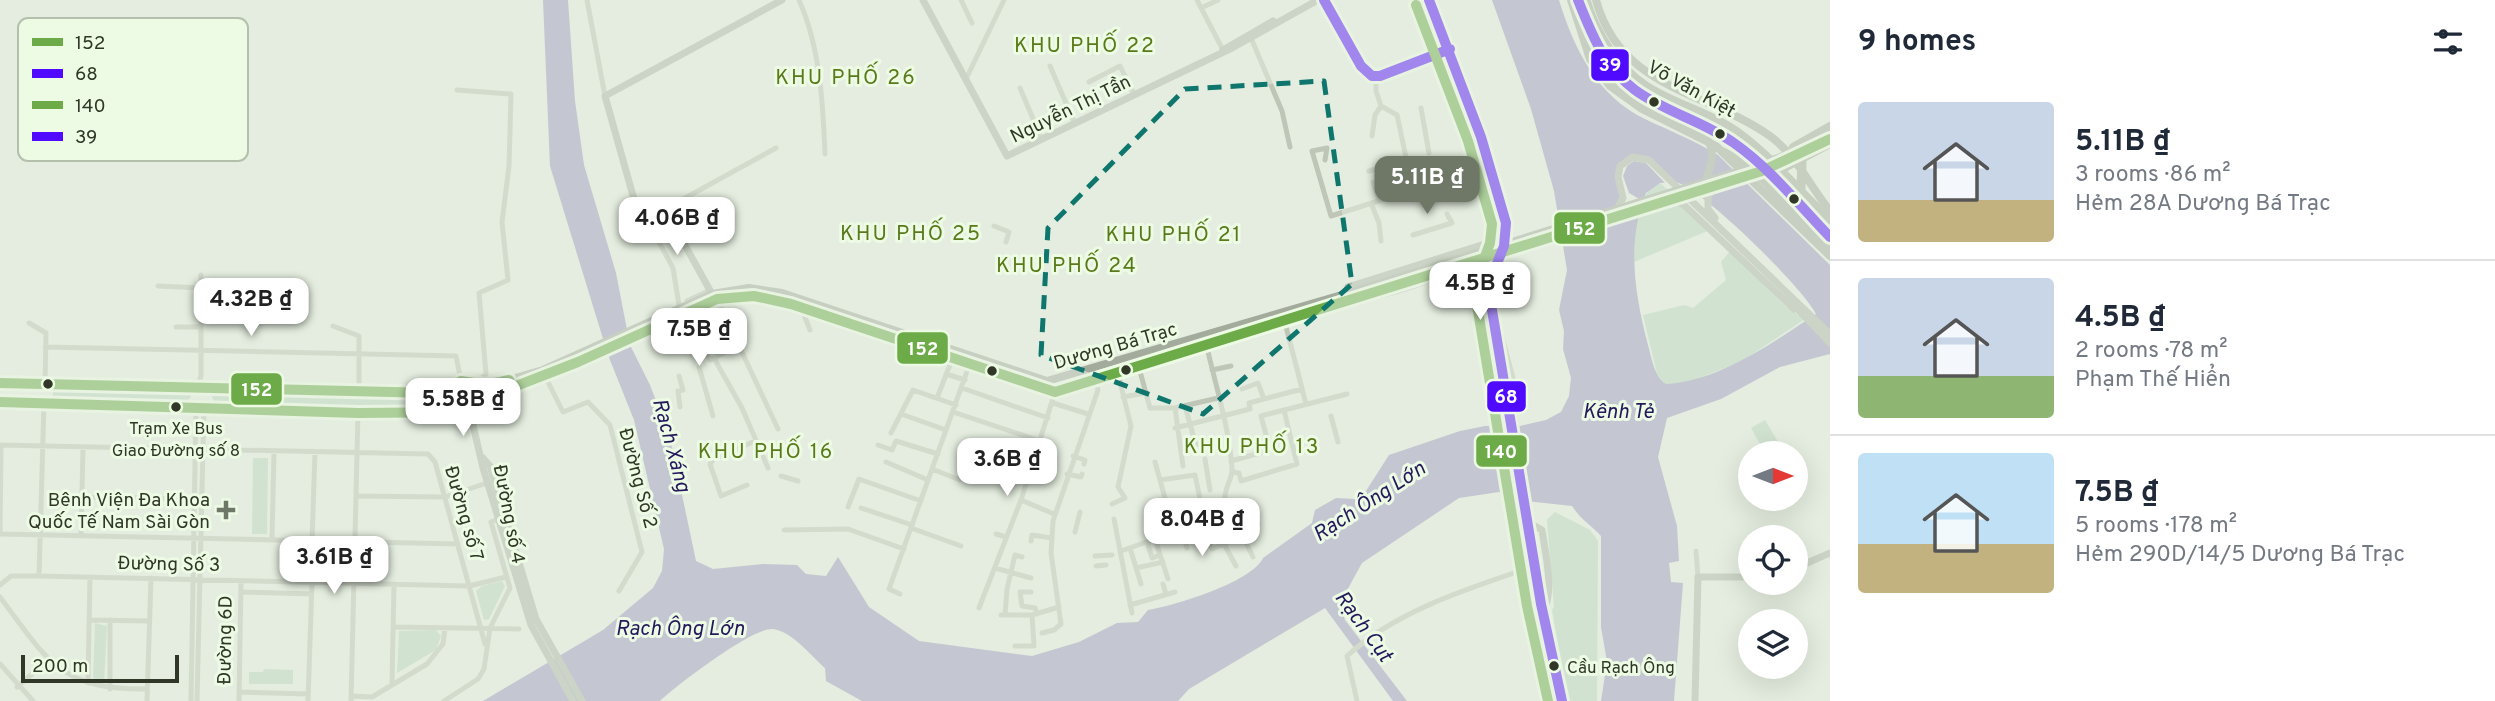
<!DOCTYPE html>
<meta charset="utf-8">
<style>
body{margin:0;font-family:Overpass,sans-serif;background:#f2f2f3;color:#1f2937;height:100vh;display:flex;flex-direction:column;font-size:26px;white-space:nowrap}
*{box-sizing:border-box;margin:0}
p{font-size:23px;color:#747a83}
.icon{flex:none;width:38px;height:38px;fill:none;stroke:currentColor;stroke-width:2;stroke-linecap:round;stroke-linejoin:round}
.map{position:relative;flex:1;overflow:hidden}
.details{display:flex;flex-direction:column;background:#fff;width:665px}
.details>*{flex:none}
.needle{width:46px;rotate:90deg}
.controls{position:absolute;left:1738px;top:441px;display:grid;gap:14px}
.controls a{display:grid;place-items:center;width:70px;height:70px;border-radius:50%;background:#fff;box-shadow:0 7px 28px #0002;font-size:35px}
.scale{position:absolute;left:21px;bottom:18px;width:158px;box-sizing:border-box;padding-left:7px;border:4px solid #303726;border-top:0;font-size:19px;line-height:24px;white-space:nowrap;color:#303726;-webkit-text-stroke:5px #edfbe5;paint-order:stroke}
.price{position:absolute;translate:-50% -60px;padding:0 16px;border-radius:14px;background:#fff;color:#222;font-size:23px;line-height:46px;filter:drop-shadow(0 2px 4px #0008)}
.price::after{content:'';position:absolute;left:50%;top:42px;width:21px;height:16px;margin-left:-10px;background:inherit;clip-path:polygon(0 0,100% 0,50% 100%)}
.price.active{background:#6f7767;color:#fff}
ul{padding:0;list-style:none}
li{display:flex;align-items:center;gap:21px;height:175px;padding:0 28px}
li+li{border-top:2px solid #e0e1e3}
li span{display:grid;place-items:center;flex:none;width:196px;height:140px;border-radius:7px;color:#555}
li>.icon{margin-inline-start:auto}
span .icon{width:84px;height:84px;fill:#fffc;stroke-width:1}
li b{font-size:30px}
h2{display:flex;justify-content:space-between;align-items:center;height:84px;padding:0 28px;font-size:30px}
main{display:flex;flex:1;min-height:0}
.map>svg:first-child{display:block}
.green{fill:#bad6c2}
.water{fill:#9d99c0;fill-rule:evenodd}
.pier{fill:#e4eddf}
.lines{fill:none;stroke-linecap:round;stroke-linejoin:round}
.street{stroke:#bec6b8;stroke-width:5}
.secondary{stroke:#aeb7a8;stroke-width:7}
.primary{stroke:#a3ab9d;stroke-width:8}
.highway{stroke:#a4ac9e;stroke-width:9}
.secondary-bridge{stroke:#aeb7a8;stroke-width:7}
.primary-bridge{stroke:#a3ab9d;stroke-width:8}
.bus-1-casing{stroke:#edfbe5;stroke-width:16}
.bus-2-casing{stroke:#edfbe5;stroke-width:16}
.bus-3-casing{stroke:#edfbe5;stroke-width:16}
.bus-4-casing{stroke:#edfbe5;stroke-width:16}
.bus-1{stroke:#6cab47;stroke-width:10}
.bus-2{stroke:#4f0aff;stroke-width:10}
.bus-3{stroke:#6cab47;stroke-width:10}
.bus-4{stroke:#4f0aff;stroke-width:10}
.marked{fill:none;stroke:#0f766e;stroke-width:5;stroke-dasharray:14 9;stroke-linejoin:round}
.bus-dot{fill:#303726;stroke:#edfbe5;stroke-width:2.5}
.poi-dot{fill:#6f7767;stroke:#edfbe5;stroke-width:2.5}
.labels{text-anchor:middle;stroke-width:6;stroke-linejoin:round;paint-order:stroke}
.bus-label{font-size:17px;fill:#303726;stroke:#edfbe5}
.street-label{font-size:19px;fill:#303726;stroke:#edfbe5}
.poi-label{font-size:19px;fill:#303726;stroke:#edfbe5;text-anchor:end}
.neighbourhood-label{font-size:21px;letter-spacing:2px;fill:#587a18;stroke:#edfbe5}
.water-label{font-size:21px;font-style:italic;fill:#24185c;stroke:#edfbe5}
.key{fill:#edfbe5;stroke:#b4c0ac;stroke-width:2}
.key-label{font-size:19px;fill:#303726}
.line-badge{stroke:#edfbe5;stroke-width:2.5}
.badge-label{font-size:19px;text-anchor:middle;font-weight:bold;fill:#fff}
</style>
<main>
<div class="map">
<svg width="1830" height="701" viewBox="0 0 1830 701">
<rect width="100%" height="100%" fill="#e4eddf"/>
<path class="green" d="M1660,183L1712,229L1634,262C1635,237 1633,194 1660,183Z
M1730,251L1786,307L1805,319L1742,361L1690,382L1666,385L1657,374L1643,315L1684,305L1693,308L1726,280L1721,262Z
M58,388L189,392L191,396L186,404L53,400V391Z
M215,391L430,397L438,407L434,411L216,405L212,397Z
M1765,420L1781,447L1765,453L1751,428Z
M253,458H268L267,534H252Z
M1555,512L1590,530L1598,541L1597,701H1568L1552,610L1554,607L1547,520Z
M502,581L505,586L489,619L484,620L476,591L482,586Z
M95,623L107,626L104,683L93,678Z
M436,630L441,636L436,650L397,673L399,631Z
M264,669L293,670V684H249V672H263Z"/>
<path class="water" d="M543,0H568L575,101L584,165L616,273L630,345L650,385L670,438L696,561L713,569L763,564L797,565L806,574L826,576L838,557L869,607L919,641L1032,656L1079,642L1117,623L1138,622L1148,610C1174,606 1252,582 1263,558L1312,523L1315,510L1336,498L1355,499L1366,491L1389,455L1460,431L1485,426H1520L1546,420L1561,412L1569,396L1571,378L1563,349L1564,331L1559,310L1567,270L1554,191L1531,109L1492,0H1559C1574,49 1597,96 1645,119C1670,131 1694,140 1718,155L1830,265V354L1780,367L1721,399L1667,418L1658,457L1677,526L1679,561L1669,563L1671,582L1683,583L1674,701H1601L1607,662L1601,627V536C1591,525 1581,520 1572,506L1518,500L1499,492L1459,498L1362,563L1340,603L1345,620L1407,701H1393L1325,608L1189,689L1178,701H862L826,681L825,668C810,655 793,632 773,629C753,627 677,685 660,701H483L603,630L653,588L662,571L664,549L634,420L608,355L550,166ZM1676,182C1703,189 1803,288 1816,314C1772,343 1719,381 1666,384C1654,376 1652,359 1648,345C1635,295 1626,243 1646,193L1660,183Z"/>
<path class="pier" d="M1635,154L1653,160L1676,183L1668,186L1646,163L1634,161L1627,166L1623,176L1629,193L1646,203L1644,209L1557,236L1556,225L1618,205L1621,200L1617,180L1622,161Z"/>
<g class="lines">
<path class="street" d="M587,0L605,96
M799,0C820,47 823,103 825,154
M961,0L972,23
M1197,0L1223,50
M1201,8L1218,0
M1251,38L1282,111L1290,147
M1050,66L1075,124
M1376,76V91L1381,106L1397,115L1410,176
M966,79L1004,0
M1089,82L1120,66L1134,94
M1020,88L1042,140
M457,90L511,94L509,166L502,222L508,280L479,293L486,374L478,382
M1421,108L1429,153
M1372,136L1375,115L1381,106
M1325,160L1327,148L1312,151L1331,216L1397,195
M1369,171L1405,161
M1393,180L1440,168
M1373,182L1379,200
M1371,203L1379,223L1381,241
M665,209L776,148
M646,218L673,268L679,305
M994,226L1009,232L1006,242
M1413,235L1452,223L1447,214
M158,286L201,288
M717,299L778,429
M687,301L710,290
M1489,304L1493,384L1507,380
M801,307L810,330
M1494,307L1518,397L1514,404L1516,422
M700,310L686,317L710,360L714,358L742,408L768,468
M1284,319L1306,404
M29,323L46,333L45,385
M333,326L359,336V393
M176,327H201
M1206,343C1215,384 1229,426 1232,468C1233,478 1224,488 1225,499L1253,557
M45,347L456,356L461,381
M714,358L739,345
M1138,364L1150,408H1175L1218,398
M699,367L713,416
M1212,370L1231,366
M946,374L965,380
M545,376L563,412L588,402L610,425L642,552L619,591
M679,376L683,390L678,391L680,407
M197,388L201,376V275
M962,388L1048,418
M1242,389L1258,383L1264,399
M1123,397L1146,393
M937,398L953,357
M1053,403L1088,414
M1185,406L1196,445
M1175,408L1183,466
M953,412L1040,441
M901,414L946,430
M1331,416L1338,442
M1175,428L1250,409L1249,403L1302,389
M891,433L913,390L956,405
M1268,442L1261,416L1347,394
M0,445L428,454L435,462L485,644
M1,445L0,534L458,544
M878,445L892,450L896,441L938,454
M1073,456L1085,460L1084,464
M1205,459L1210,490
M1231,461L1267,451
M886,462L928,480
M1155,462L1165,498
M932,469L960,480
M1233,472L1239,473L1241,481L1297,464L1284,410
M1067,474L1081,477L1082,474
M781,476L798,481
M1160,480L1195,475L1200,499
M747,485L721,496L710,464L714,459L755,441
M356,496L445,497L487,483
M82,497L198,499
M1021,500L1054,514
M1112,504L1125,498L1118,487L1131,426L1117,370
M848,507L859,479L921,501
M861,508L912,525
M1176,508L1187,548
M1114,519L1132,613
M1202,521L1212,549L1231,541
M911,528L961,546
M784,530L848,529L904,549
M1075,532L1080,512
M1242,533L1258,524
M996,534L1006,537
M81,536L83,447
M1155,539L1168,579
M272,540L274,452
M312,541L315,452
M1031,541L1032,535L1052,538
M1147,542L1152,558L1160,555
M1224,544L1236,566
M1130,548L1141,584
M1121,551L1192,526L1229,507
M1696,551L1698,577
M1095,556L1112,555
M1096,566L1106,565
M995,568L1031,578
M1136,568L1163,562
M39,576L44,403
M1163,584L1166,594
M0,585L11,576H39L469,586L506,577
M241,592L311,594
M1031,592H1020L1022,606L1035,608L1037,614
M900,594L889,589L970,363
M0,597C48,661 60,690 147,689
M1130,605L1175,592
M979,608L1021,500L1055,392
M1001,615H1032L1059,607
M1005,615L1007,589L1015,555L1022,557
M89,620L149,621
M393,627L519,629
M1042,633L1054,630L1061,624L1051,553L1053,521L1098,390L1095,377
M1015,646H1034L1032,615
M0,664L33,701
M88,683L90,577
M392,684L394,584
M17,687L48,660
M110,689V620
M239,692L308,694
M351,696L372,697L427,664L443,644L445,628
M147,701L151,578
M191,701L196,407
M197,701L204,407
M239,701L241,581
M308,701L312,582
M351,701L358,413
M444,701L478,679L484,669L490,628L510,588L491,522L498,519
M1357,701L1347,656C1396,611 1467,589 1529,568
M1542,701L1561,697"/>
<path class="secondary" d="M923,0L1007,156L1232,48L1318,0
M1324,0L1361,66L1372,76H1380L1450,49
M1429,0L1481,137L1506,223L1504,246L1488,286L1499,354
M1223,50L1273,21
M1670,198L1684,205L1794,309
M1617,209L1623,198L1618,177L1620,166L1633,157L1649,160L1830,334
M1715,218L1708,209V196L1719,184
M1471,265L1488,286
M1346,293L1348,287L1507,237
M712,294L665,209L646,218L637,210L605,96L782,0
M1348,298C1369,306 1472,263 1501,256
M1792,303L1830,343
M470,412L483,468L531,625L573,701
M483,458L490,466L536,619L582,701
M1796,568L1830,553
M1543,611C1555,593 1545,551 1542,530L1535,526L1524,528L1522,532L1535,598L1544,617
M1544,615L1562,701
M1695,701L1698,577H1750"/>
<path class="primary" d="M1571,0L1590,59L1610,86L1642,109L1716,146L1830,256
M1596,0C1620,89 1706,91 1770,136C1796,155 1810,186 1830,211
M1793,147L1830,126
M1777,172L1830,144
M685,311L730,297L785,302L1055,392L1340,301
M0,383L359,393H434L451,389
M474,383L480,391L479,405L470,412L457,410L451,403L450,393L459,382L495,384L543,370L712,294L749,288L782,293L1047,381L1352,292
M481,400L579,362
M0,402L358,413L434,414L457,410"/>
<path class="highway" d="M1578,0C1592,38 1611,79 1648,98C1677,114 1708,124 1734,143C1770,168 1799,206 1830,237
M1586,0C1595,32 1618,68 1646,86C1675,105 1709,112 1737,132C1773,158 1798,191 1830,220
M1723,152L1755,169
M1801,188L1802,161"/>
<path class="secondary-bridge" d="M1499,354L1541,604"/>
<path class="primary-bridge" d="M1596,58C1608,72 1618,88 1634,98C1670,124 1735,122 1704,183
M1752,174L1762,179L1830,248
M1697,190L1762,171L1830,139
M1352,292L1755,166L1786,155L1830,132"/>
<g class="bus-1-casing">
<path id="bus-1" d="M0,383L434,393L451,389L461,381L486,385L509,380
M0,402L358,413L465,412L488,397L578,362L717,299L754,296L791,304L1055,392L1762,171L1830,139"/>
</g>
<g class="bus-2-casing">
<path id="bus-2" d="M1324,0L1361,66L1372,76H1380L1450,49
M1429,0L1481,137L1506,223L1504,246L1488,286L1541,604L1562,701"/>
</g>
<g class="bus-3-casing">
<path id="bus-3" d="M1416,5L1468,141L1492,224L1490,243L1474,287L1527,606L1548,701"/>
</g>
<g class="bus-4-casing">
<path id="bus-4" d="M1578,0C1591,33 1605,68 1635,90C1665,112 1703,121 1734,143C1771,169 1799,205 1830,237"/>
</g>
<use href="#bus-1" class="bus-1"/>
<use href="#bus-2" class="bus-2"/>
<use href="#bus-3" class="bus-3"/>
<use href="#bus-4" class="bus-4"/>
</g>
<path d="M0 0H1830V701H0ZM1324,81L1352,284L1203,414L1041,355L1048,228L1185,89Z" fill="#e4eddf" fill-opacity=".55" fill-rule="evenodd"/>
<path class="marked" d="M1324,81L1352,284L1203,414L1041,355L1048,228L1185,89Z"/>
<g class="bus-dot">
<circle cx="1654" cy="102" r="6"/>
<circle cx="1720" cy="134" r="6"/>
<circle cx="1794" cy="199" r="6"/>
<circle cx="1126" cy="370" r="6"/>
<circle cx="992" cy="371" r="6"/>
<circle cx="48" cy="384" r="6"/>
<circle cx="176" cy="407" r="6"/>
<circle cx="1554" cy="666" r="6"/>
</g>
<path class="poi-dot" d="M222.5 499.5h7v7h7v7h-7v7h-7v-7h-7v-7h7z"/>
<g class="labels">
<g class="bus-label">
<text x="176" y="434">Trạm Xe Bus<tspan x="176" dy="22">Giao Đường số 8</tspan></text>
<text x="1567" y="673" text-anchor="start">Cầu Rạch Ông</text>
</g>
<g class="street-label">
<text transform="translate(1692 88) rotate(29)" y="7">Võ Văn Kiệt</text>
<text transform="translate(1070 108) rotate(-26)" y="7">Nguyễn Thị Tần</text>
<text transform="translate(1115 345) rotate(-16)" y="7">Dương Bá Trạc</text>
<text transform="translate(639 478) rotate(75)" y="7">Đường Số 2</text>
<text transform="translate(465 513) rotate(74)" y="7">Đường số 7</text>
<text transform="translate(510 514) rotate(79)" y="7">Đường số 4</text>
<text transform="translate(169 563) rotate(1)" y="7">Đường Số 3</text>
<text transform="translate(224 640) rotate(-89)" y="7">Đường 6D</text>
</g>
<g class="poi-label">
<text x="210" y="506">Bệnh Viện Đa Khoa<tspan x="210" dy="22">Quốc Tế Nam Sài Gòn</tspan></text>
</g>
<g class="neighbourhood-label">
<text x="1085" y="52">KHU PHỐ 22</text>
<text x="846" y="84">KHU PHỐ 26</text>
<text x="911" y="240">KHU PHỐ 25</text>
<text x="1174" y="241">KHU PHỐ 21</text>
<text x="1067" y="272">KHU PHỐ 24</text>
<text x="1252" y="453">KHU PHỐ 13</text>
<text x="766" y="458">KHU PHỐ 16</text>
</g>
<g class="water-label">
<text x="1618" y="418">Kênh Tẻ</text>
<text transform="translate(672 445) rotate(75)" y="7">Rạch Xáng</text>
<text transform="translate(1369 501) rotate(-33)" y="7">Rạch Ông Lớn</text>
<text transform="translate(1364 626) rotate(54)" y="7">Rạch Cụt</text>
<text x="680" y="635">Rạch Ông Lớn</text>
</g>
</g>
<rect x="18" y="18" width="230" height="143" rx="10" class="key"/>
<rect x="32" y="38" width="31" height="8" fill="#6cab47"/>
<rect x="32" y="69" width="31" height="9" fill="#4f0aff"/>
<rect x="32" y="101" width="31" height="8" fill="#6cab47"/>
<rect x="32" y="132" width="31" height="9" fill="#4f0aff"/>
<g class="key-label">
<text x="75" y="49">152</text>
<text x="75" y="80">68</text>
<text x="75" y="112">140</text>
<text x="75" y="143">39</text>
</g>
<g class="line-badge">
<rect x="1590" y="48" width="40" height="34" rx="7" fill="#4f0aff"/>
<rect x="1553" y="211" width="53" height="34" rx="7" fill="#6cab47"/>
<rect x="896" y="331" width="53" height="34" rx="7" fill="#6cab47"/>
<rect x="230" y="372" width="53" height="34" rx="7" fill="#6cab47"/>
<rect x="1486" y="380" width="41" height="33" rx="7" fill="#4f0aff"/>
<rect x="1475" y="434" width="53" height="34" rx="7" fill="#6cab47"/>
</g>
<g class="badge-label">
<text x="1610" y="71">39</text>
<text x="1580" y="235">152</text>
<text x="923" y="355">152</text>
<text x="257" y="396">152</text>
<text x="1506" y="403">68</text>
<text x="1501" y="458">140</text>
</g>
</svg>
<div class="controls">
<a><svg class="needle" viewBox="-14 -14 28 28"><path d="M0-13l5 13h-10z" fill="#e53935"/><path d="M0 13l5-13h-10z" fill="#747a83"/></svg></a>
<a><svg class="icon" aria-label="locate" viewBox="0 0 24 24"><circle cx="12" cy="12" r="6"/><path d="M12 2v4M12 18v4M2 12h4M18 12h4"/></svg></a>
<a><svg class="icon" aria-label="layers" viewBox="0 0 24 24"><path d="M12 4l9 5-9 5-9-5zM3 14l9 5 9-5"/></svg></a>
</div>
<div class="scale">200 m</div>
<b class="price active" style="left:1427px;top:216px">5.11B ₫</b>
<b class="price" style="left:677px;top:257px">4.06B ₫</b>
<b class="price" style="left:1480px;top:322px">4.5B ₫</b>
<b class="price" style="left:251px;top:338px">4.32B ₫</b>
<b class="price" style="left:699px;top:368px">7.5B ₫</b>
<b class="price" style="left:463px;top:438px">5.58B ₫</b>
<b class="price" style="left:1007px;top:498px">3.6B ₫</b>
<b class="price" style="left:1202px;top:558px">8.04B ₫</b>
<b class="price" style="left:334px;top:596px">3.61B ₫</b>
</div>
<section class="details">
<h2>9 homes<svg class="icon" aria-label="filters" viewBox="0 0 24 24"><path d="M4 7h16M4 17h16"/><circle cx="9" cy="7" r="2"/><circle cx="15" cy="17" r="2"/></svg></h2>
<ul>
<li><span style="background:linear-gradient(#c9d6e8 70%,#c2b280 0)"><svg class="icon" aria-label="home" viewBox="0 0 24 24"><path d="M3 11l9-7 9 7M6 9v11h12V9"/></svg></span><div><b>5.11B ₫</b><p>3 rooms · 86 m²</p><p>Hẻm 28A Dương Bá Trạc</p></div></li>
<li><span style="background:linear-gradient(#c9d6e8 70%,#8fb573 0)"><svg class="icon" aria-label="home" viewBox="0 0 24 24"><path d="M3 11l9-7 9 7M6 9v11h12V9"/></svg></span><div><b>4.5B ₫</b><p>2 rooms · 78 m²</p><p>Phạm Thế Hiển</p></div></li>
<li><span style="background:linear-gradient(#bfe0f5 65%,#c2b280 0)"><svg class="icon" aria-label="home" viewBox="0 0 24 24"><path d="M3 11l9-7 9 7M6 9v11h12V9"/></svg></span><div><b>7.5B ₫</b><p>5 rooms · 178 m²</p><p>Hẻm 290D/14/5 Dương Bá Trạc</p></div></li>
</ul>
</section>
</main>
